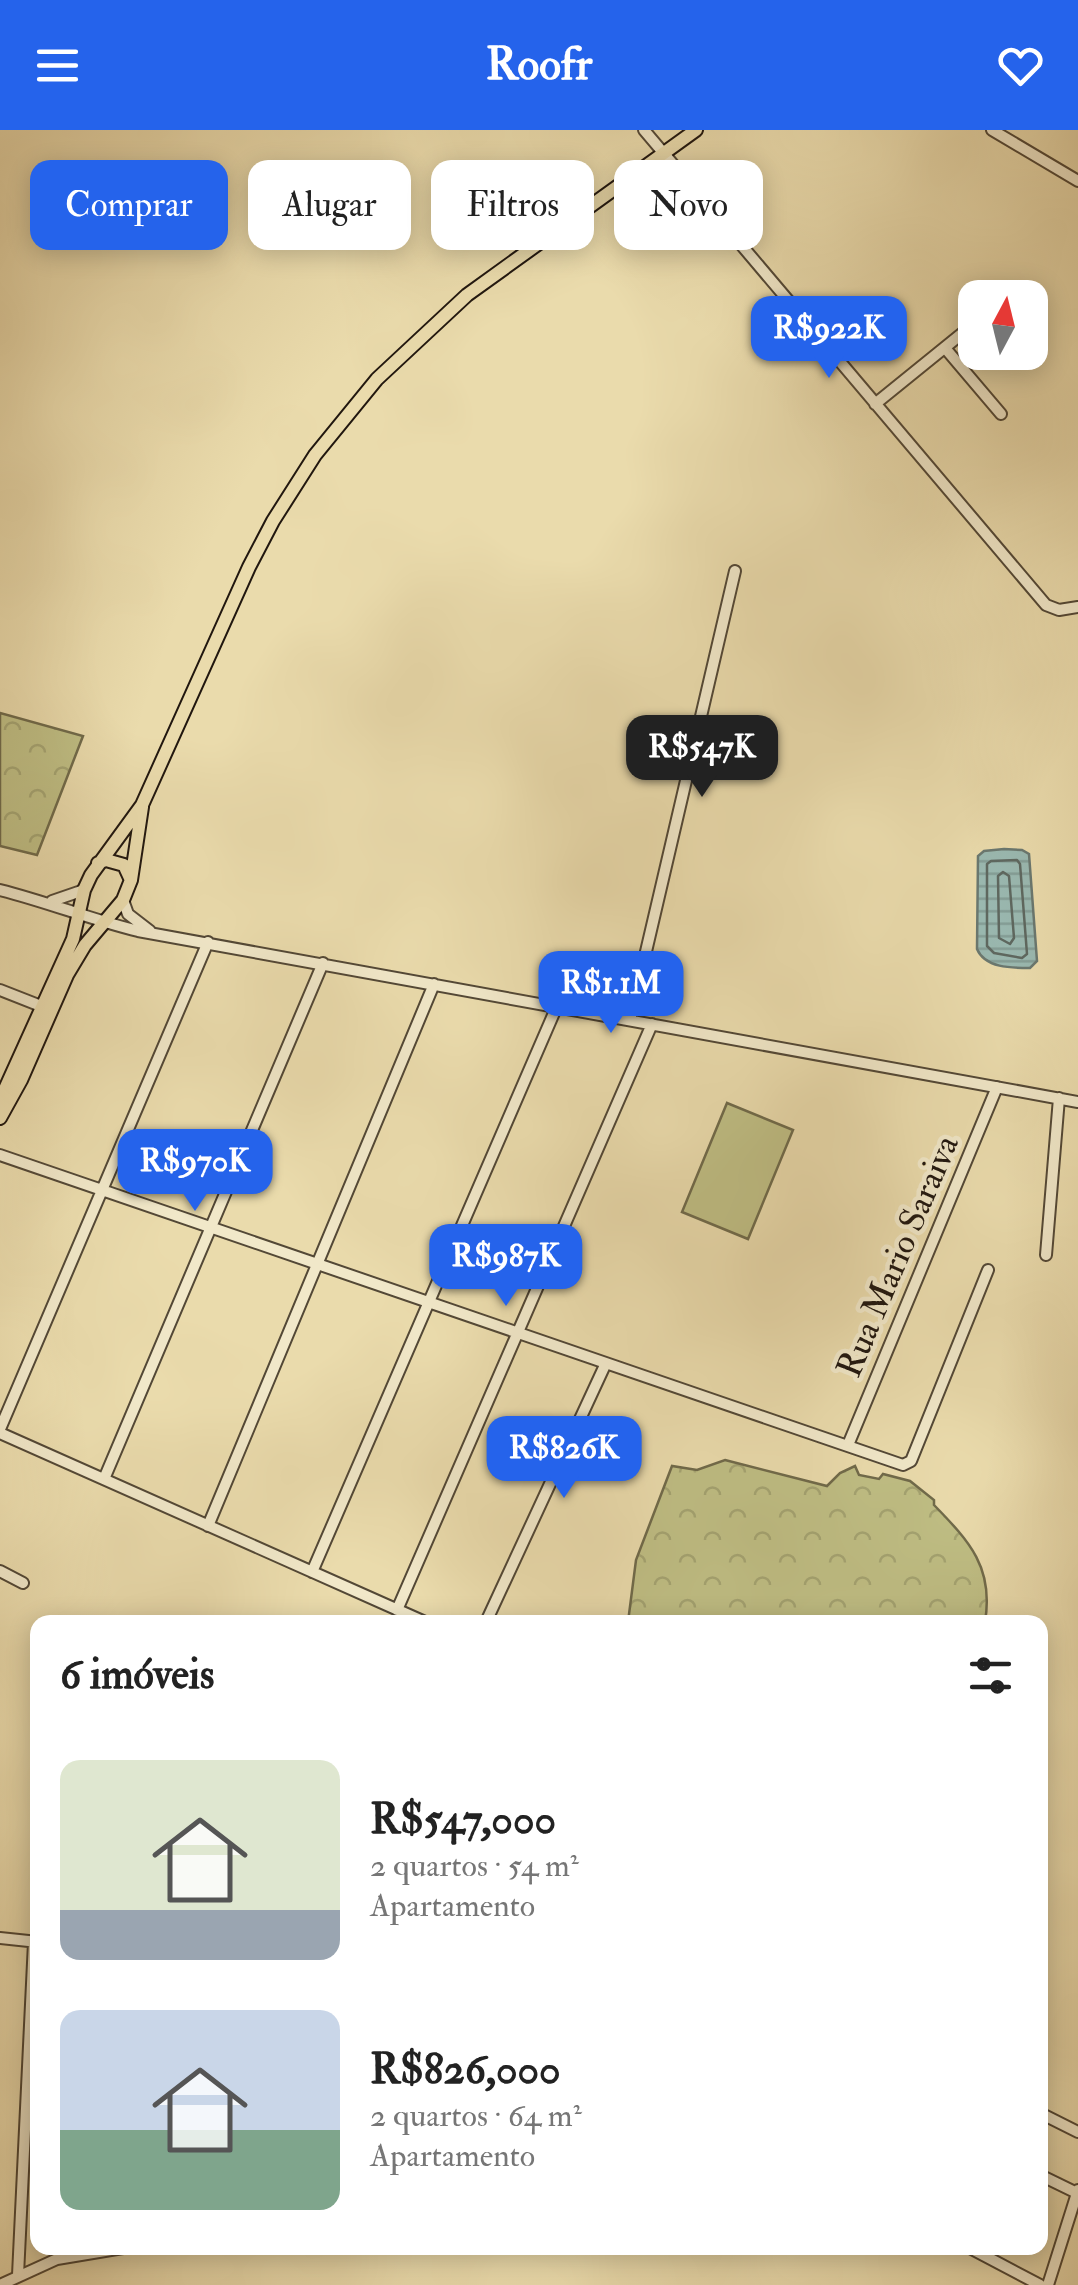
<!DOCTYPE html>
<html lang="pt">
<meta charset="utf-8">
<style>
body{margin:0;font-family:"IM FELL Double Pica",serif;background:#f6f6f6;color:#222;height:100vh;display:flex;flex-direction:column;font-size:38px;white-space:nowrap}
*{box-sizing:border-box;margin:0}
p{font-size:32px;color:#767676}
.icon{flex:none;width:55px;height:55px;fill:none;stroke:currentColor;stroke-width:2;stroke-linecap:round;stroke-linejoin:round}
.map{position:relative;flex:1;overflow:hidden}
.sheet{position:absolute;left:30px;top:1485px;width:1018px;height:640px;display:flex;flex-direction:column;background:#fff;border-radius:20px;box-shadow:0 5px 25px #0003}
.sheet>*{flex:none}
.top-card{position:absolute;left:30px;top:30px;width:1020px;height:90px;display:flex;gap:20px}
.needle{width:65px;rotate:7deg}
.controls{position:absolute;left:958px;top:150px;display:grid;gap:20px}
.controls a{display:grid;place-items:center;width:90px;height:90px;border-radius:20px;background:#fff;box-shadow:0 5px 25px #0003;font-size:50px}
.price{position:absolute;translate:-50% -85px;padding:0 22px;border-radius:20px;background:#2563eb;color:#fff;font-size:32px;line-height:65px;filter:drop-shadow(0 2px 5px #0008)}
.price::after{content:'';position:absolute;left:50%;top:60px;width:30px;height:22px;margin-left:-15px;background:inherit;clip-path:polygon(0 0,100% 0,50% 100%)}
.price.selected{background:#222;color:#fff}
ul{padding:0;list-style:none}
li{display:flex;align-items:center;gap:30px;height:250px;padding:0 30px}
li span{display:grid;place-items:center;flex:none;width:280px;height:200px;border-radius:20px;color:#555}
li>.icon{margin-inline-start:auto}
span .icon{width:120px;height:120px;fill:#fffc;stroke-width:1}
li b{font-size:42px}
h2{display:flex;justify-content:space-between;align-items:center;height:120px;padding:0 30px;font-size:42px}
.tag{padding:0 35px;border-radius:20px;background:#fff;box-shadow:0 5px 25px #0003;font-size:35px;line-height:90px}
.tag.selected{background:#2563eb;color:#fff}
header{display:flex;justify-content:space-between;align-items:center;height:130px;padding:0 30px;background:#2563eb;color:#fff;font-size:45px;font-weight:700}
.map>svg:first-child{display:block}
.forest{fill:url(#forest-crowns);stroke:#706a4a;stroke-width:2.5}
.pitch{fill:#bfbe84;stroke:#706a4a;stroke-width:2.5}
.water{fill:url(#water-rules);stroke:#6a7870;stroke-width:2.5}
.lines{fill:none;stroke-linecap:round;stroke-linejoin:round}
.shore{stroke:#5e6860;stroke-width:2.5}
.minor-casing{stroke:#534836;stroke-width:14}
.major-casing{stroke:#21170f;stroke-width:16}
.minor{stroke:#f1e8c9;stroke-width:10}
.major{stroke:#eadbac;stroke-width:12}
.labels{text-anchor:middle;stroke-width:9;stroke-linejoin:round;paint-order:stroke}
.street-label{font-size:35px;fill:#21170f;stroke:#f1e8c9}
</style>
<header><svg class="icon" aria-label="menu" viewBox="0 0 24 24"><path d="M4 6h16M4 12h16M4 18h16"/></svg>Roofr<svg class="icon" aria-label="heart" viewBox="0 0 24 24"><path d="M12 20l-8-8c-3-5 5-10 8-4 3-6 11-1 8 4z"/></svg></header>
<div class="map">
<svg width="1078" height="2155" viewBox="0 0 1078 2155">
<defs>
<pattern id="forest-crowns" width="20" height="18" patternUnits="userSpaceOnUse" patternTransform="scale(2.5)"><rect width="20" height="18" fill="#bfbe84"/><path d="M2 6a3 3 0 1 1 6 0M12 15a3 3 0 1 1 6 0" fill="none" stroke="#a4a371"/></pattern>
<pattern id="water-rules" width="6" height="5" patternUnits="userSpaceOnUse" patternTransform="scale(2.5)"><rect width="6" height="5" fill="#9ab9b1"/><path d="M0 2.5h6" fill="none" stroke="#849e97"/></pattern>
</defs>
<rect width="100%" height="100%" fill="#eadbac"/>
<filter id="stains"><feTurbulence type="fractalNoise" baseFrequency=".002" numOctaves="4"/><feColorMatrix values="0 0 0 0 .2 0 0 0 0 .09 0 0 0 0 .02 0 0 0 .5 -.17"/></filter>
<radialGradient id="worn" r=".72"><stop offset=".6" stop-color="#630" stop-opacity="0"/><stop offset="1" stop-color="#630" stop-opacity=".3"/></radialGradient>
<path class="forest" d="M0,583L83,606L37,725L0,716Z
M725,1330L827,1356L840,1343L855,1336L859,1345L879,1349L883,1344L910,1351L934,1370V1375C970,1412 994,1438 985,1492H628L636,1430L672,1336L697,1340Z"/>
<path class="pitch" d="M727,973L793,1000L748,1109L682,1082Z"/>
<path class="water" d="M1004,719L1022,720L1029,724L1037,831L1030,838C1011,838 985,838 977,819L978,726L984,721Z"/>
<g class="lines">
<path class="shore" d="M1017,730L1020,734L1027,824L1022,828L994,823L987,816V734L991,731Z
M1003,742L1009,746L1014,808L1010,814L999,808L998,746Z"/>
<g class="minor-casing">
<path id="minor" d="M644,0L1046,475L1059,480L1078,477
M992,0L1078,51
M1005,168L1006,167
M945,218L1001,284
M875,274L975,193
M0,760C48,772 92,790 138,801L1078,972
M123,770L128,784L150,801
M52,771L84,760
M0,860L46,878
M630,890L735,441
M0,1025L903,1335L911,1331L988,1140
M1046,1125L1059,968
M0,1299L208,812
M0,1303L425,1492
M848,1315L997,957
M104,1349L323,833
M208,1396L434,854
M0,1441L23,1453
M312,1442L557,876
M397,1480L652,894
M486,1492L606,1233
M0,1808L38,1812
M1040,1983L1078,2002
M1040,2045L1077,2063
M970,2118L1040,2155
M18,2145L34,1812
M0,2155L57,2129L123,2118
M1048,2155L1078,2060"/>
</g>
<g class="major-casing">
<path id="major" d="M98,733L106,730L124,735L130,748
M0,970L73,809L84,760L91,745L142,675L249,437L273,391L315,325L377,249L467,165L696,0
M0,988L21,950L67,845L85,815L123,770L131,750L142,677"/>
</g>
<use href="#minor" class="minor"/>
<use href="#major" class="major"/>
</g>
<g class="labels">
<g class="street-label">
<text transform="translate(897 1126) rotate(-67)" y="12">Rua Mario Saraiva</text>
</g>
</g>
<rect width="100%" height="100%" filter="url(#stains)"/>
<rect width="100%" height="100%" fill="url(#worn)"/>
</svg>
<div class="controls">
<a><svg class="needle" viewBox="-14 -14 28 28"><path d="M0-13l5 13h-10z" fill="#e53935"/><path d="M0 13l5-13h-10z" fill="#767676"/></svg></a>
</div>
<b class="price" style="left:829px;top:251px">R$922K</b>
<b class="price selected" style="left:702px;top:670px">R$547K</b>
<b class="price" style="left:611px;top:906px">R$1.1M</b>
<b class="price" style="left:195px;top:1084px">R$970K</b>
<b class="price" style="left:506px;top:1179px">R$987K</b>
<b class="price" style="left:564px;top:1371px">R$826K</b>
<div class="top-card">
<a class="tag selected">Comprar</a>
<a class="tag">Alugar</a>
<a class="tag">Filtros</a>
<a class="tag">Novo</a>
</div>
<section class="sheet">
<h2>6 imóveis<svg class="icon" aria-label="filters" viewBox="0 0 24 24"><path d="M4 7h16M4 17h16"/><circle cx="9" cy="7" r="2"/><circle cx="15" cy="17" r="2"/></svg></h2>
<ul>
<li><span style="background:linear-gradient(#dfe7d0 75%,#9aa5b1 0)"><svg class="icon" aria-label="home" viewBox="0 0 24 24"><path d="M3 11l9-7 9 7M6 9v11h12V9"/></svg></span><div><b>R$547,000</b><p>2 quartos · 54 m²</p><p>Apartamento</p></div></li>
<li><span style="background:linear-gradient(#c9d6e8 60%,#7fa58c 0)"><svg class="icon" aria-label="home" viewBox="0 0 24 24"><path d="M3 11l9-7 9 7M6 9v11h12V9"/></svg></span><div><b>R$826,000</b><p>2 quartos · 64 m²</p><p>Apartamento</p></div></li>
</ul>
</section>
</div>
